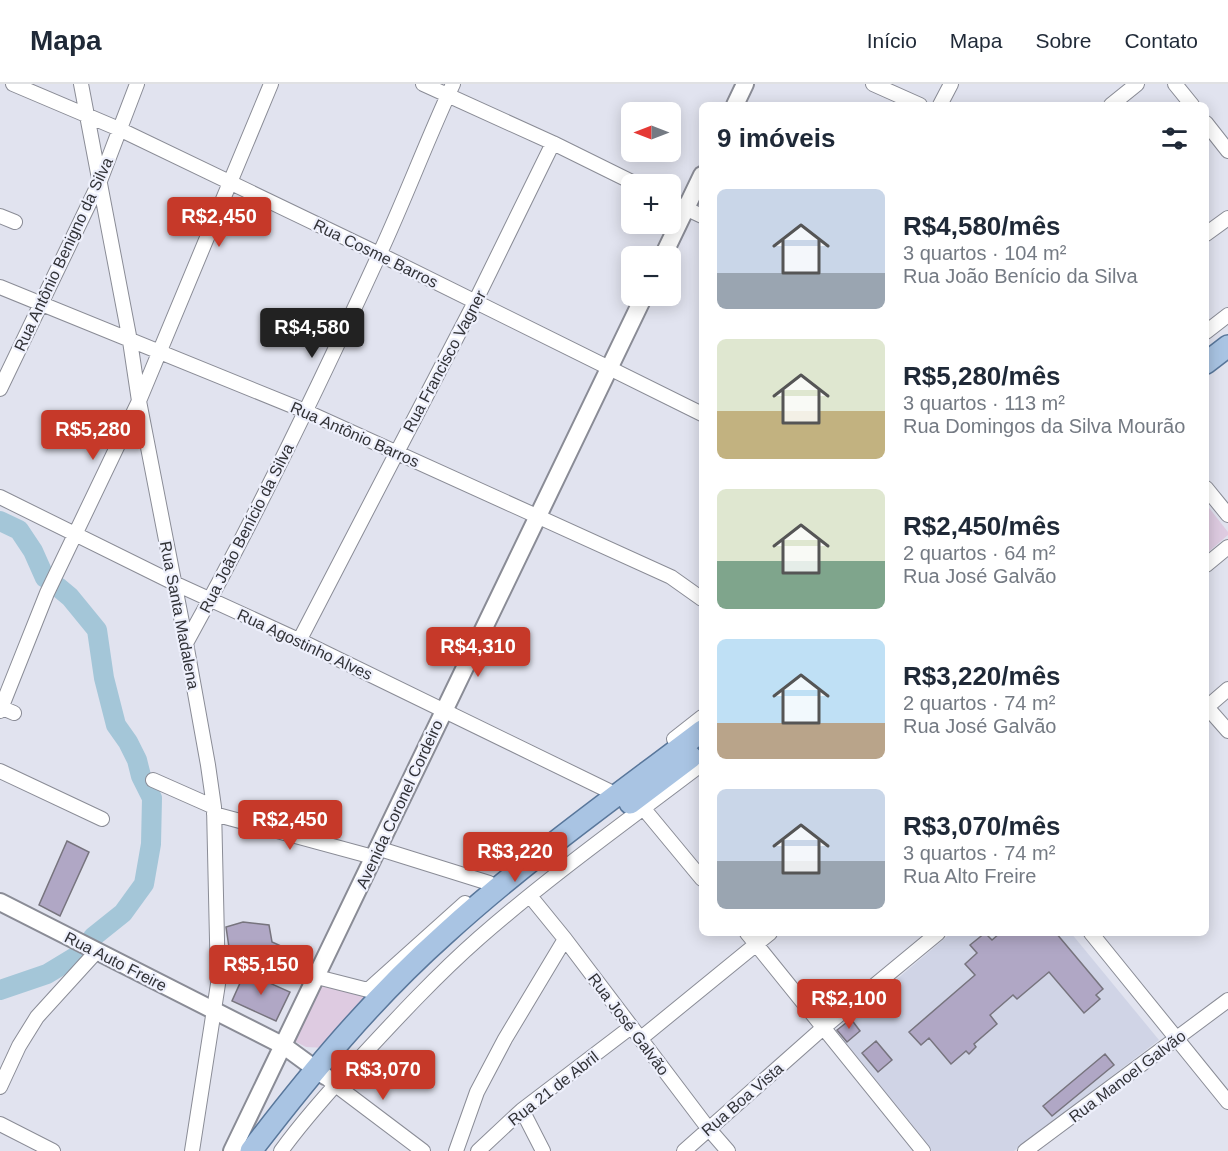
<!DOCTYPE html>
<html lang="pt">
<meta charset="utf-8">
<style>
body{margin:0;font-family:Helvetica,sans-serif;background:#f6f6f7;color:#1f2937;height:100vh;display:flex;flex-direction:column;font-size:22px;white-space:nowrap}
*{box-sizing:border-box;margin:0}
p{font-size:20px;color:#747a83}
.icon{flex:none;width:33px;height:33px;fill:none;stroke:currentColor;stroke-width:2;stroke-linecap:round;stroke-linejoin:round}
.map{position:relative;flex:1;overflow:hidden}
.panel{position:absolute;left:699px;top:18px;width:510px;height:834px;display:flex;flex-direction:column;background:#fff;border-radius:9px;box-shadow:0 3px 15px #0003}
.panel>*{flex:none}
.needle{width:39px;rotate:270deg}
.tools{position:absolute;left:621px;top:18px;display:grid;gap:12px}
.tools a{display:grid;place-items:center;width:60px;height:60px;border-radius:9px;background:#fff;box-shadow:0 3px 15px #0003;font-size:30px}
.price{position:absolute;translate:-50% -51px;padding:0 14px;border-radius:6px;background:#c63929;color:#fff;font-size:20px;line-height:39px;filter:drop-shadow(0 2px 3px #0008)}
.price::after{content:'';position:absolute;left:50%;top:36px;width:18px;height:14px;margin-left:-9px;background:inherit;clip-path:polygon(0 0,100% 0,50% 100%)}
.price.selected{background:#222;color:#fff}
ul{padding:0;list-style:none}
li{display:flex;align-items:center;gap:18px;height:150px;padding:0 18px}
li span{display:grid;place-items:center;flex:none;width:168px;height:120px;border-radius:9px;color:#555}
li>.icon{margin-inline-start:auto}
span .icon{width:72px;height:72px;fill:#fffc;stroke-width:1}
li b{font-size:26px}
h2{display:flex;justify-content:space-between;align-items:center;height:72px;padding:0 18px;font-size:26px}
header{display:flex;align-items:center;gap:36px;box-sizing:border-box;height:84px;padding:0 30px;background:#fff;border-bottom:2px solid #e0e1e3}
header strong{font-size:28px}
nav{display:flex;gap:33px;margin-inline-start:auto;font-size:21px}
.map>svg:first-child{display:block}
.built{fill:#d0d4e6}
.green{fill:#decbe1}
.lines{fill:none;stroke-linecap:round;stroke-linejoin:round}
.river{stroke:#a4c6d8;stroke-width:20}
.building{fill:#b0a7c5;stroke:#77747e;stroke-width:1.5}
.minor-casing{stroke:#8a8c96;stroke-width:16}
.tertiary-casing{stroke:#8a8c96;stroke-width:20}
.primary-casing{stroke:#59779b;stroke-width:24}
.minor{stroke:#fff;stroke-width:14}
.tertiary{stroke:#fff;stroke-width:16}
.primary{stroke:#a9c4e3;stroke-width:21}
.labels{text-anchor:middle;stroke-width:4.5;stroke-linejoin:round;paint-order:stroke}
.street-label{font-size:16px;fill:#313237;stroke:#eef0fc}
</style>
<header>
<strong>Mapa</strong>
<nav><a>Início</a><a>Mapa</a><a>Sobre</a><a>Contato</a></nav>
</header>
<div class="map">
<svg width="1228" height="1067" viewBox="0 0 1228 1067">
<rect width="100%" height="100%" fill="#e1e3ef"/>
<path class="built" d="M951,849H1071L1159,956L1014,1067H932L836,947Z"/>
<path class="green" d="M1206,420L1228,448V451L1206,470Z
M320,900L357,911H368L326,964L306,963L294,957Z"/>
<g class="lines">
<path class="river" d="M0,437L19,446L33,467L45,494
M58,503L70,513L97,546L104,594L116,641L128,658L137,676L141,692L152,714L151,760L144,800L123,829L93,853
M0,906L47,890L80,870"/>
</g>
<path class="building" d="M67,757L89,768L60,832L39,821Z
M243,838L269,841L272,858L312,876L305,891L230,870L226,843Z
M985,849L992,856L1000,849H1056L1103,905L1096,911L1100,915L1084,929L1049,888L1017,915L1013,911L990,931L997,940L974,960L976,963L969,970L966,967L951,980L929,954L921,961L909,948L975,891L965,880L977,869L970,861Z
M245,888L290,908L276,937L232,917Z
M851,935L860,947L847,958L837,946Z
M876,957L892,976L878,988L862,969Z
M1105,970L1114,981L1052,1032L1043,1022Z"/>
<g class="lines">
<g class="minor-casing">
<path id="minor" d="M13,0L119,45L379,170L702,330
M81,0L130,257L139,317L186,559L208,681L214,723L218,900L192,1067
M423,0L553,59L636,100
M873,0L920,21
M1175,0L1192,21
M940,21L951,0
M1111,21L1137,0
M1206,39L1228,67
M670,117L702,132
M0,132L15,138
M1206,150L1228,134
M0,203L305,327L671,493L702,515
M1206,248L1228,231
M0,305L100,97L137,0
M1206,404L1228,431
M0,413L174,499L303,558L609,707
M1206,481L1228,463
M299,557L475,218L553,59
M186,559C256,433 319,302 379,171C405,115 427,56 453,0
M1206,622L1228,647
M0,623L14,629
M1206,624L1228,605
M0,627L47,509L139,317L271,0
M674,655L702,633
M0,687L102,735
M153,696L214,723
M644,725L702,795
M214,730L373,773
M377,764L489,799
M530,812L565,855L708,1044L728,1067
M747,849L923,1067
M1091,849L1228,1018
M317,893L368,906L465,819
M640,955L770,849
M329,996L423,1067
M0,1003L19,962L37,933L97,867
M522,1026L543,1067
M0,1040L53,1067
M281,1067C305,1034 333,1003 361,973C399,932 437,891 479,854C550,792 627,737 702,680
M456,1067L477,1008L505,955L565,855
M478,1067L522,1026L631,943
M684,1067L823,944L938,849
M1025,1067L1228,916"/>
</g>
<g class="tertiary-casing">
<path id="tertiary" d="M735,21L745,0
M663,172L702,91
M0,818L284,962L325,992
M232,1067L644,212"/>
</g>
<g class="primary-casing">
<path id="primary" d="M1206,279L1228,262
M630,719L691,673
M251,1067C310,990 372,915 445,850C525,777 615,713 702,647"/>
</g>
<use href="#minor" class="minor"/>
<use href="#tertiary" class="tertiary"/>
<use href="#primary" class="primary"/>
</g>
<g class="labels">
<g class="street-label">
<text transform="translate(376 169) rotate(26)" y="6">Rua Cosme Barros</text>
<text transform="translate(63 170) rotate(-65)" y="6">Rua Antônio Benigno da Silva</text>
<text transform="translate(444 277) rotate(-62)" y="6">Rua Francisco Vagner</text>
<text transform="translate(355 350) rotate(24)" y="6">Rua Antônio Barros</text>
<text transform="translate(246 444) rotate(-63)" y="6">Rua João Benício da Silva</text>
<text transform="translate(180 531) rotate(79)" y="6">Rua Santa Madalena</text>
<text transform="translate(305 560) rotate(25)" y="6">Rua Agostinho Alves</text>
<text transform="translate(399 720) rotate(-65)" y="6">Avenida Coronel Cordeiro</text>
<text transform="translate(116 877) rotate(27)" y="6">Rua Auto Freire</text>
<text transform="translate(629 940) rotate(53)" y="6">Rua José Galvão</text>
<text transform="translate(1127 992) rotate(-37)" y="6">Rua Manoel Galvão</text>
<text transform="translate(553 1004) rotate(-38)" y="6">Rua 21 de Abril</text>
<text transform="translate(742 1015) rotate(-41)" y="6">Rua Boa Vista</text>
</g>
</g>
</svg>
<div class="tools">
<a><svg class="needle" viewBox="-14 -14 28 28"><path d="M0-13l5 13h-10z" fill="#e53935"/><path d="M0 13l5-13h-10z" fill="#747a83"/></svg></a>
<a>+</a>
<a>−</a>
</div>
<b class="price" style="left:219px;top:164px">R$2,450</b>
<b class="price selected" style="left:312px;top:275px">R$4,580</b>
<b class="price" style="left:93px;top:377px">R$5,280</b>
<b class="price" style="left:478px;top:594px">R$4,310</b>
<b class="price" style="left:290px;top:767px">R$2,450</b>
<b class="price" style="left:515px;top:799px">R$3,220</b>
<b class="price" style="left:261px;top:912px">R$5,150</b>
<b class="price" style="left:849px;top:946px">R$2,100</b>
<b class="price" style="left:383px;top:1017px">R$3,070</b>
<section class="panel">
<h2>9 imóveis<svg class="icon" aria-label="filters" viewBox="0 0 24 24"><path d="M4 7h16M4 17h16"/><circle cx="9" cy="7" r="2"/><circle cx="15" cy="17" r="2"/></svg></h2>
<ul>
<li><span style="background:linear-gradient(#c9d6e8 70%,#9aa5b1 0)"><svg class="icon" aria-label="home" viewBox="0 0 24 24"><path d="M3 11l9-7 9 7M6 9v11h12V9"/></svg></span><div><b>R$4,580/mês</b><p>3 quartos · 104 m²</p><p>Rua João Benício da Silva</p></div></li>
<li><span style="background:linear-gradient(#dfe7d0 60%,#c2b280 0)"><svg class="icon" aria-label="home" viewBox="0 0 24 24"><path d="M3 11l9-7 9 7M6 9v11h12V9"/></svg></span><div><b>R$5,280/mês</b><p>3 quartos · 113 m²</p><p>Rua Domingos da Silva Mourão</p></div></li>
<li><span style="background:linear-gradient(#dfe7d0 60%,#7fa58c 0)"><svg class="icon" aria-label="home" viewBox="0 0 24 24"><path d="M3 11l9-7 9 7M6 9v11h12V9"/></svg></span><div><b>R$2,450/mês</b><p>2 quartos · 64 m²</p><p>Rua José Galvão</p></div></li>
<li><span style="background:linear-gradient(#bfe0f5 70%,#b9a48a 0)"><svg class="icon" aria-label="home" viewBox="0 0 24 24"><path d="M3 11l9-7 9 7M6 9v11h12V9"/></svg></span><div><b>R$3,220/mês</b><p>2 quartos · 74 m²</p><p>Rua José Galvão</p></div></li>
<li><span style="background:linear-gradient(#c9d6e8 60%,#9aa5b1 0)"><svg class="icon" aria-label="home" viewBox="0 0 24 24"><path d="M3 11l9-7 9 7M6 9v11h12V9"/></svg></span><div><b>R$3,070/mês</b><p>3 quartos · 74 m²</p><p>Rua Alto Freire</p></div></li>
</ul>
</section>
</div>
